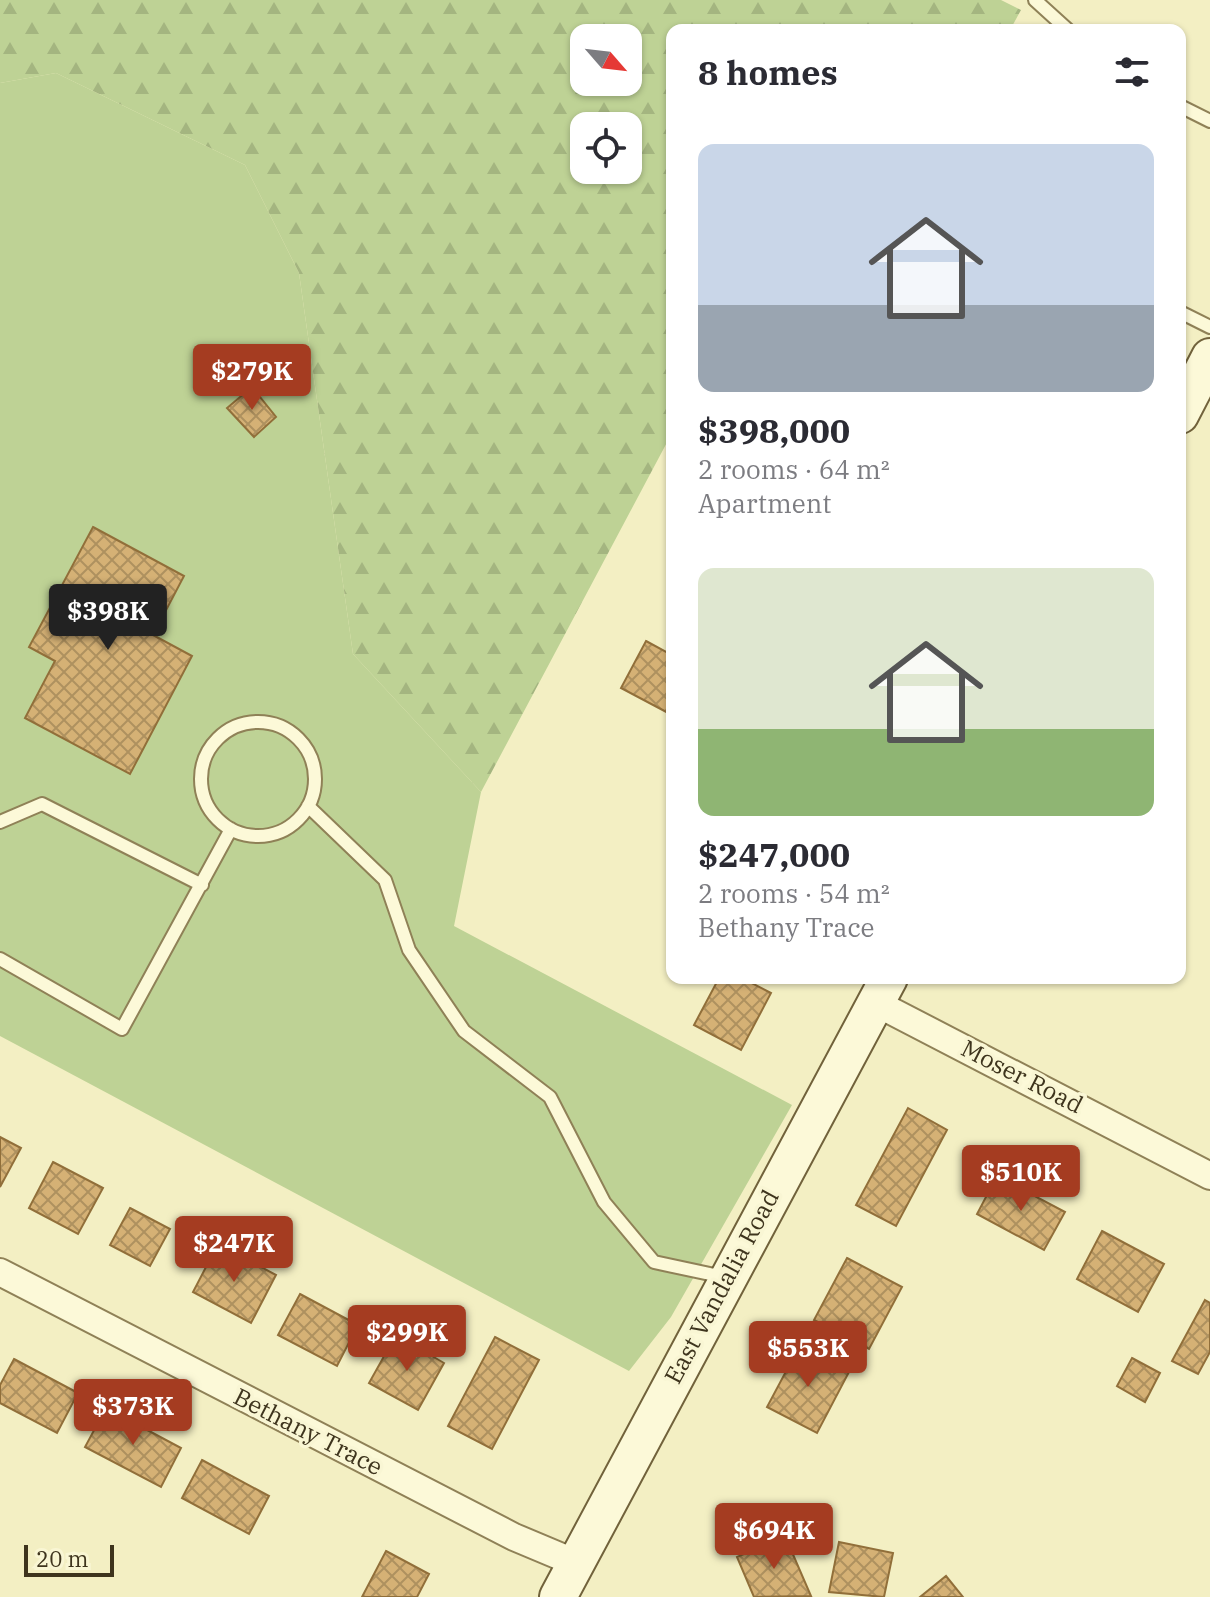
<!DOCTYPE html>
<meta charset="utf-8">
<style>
body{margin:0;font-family:"IBM Plex Serif",serif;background:#f2f2f3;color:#2b2b33;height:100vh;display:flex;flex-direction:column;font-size:30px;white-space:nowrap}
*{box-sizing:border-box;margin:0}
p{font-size:26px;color:#7c7c81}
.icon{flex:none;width:44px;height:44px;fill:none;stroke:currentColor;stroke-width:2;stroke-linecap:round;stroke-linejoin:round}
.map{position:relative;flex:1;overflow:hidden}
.sheet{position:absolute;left:666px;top:24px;width:520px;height:960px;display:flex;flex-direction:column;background:#fff;border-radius:16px;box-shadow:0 2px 6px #0004}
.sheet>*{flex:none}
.needle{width:52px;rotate:118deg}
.buttons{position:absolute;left:570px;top:24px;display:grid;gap:16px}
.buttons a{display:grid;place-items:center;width:72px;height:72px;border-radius:16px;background:#fff;box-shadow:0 2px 6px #0004;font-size:40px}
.scale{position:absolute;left:24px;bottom:20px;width:90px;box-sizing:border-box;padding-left:8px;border:4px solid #3e341d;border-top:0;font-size:22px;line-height:28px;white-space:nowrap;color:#3e341d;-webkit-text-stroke:6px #f9f6d4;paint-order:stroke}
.price{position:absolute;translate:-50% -68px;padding:0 18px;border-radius:8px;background:#a53c21;color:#fff;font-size:26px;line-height:52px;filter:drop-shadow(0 2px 4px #0008)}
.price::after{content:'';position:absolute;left:50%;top:48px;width:24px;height:18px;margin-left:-12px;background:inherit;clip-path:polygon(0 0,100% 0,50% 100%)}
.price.active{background:#222;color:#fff}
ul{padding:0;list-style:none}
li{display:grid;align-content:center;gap:16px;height:424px;padding:0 32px}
li span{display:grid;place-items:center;height:248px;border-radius:16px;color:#555}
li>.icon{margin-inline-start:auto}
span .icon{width:144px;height:144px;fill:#fffc;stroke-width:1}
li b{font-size:34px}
h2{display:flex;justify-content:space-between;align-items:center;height:96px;padding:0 32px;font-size:34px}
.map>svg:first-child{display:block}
.green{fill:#bed295}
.forest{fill:url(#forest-firs);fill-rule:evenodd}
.building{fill:url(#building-cross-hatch);stroke:#916f3a;stroke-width:2}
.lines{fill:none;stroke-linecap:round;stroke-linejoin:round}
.lane-casing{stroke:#8f8157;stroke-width:16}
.street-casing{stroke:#8f8157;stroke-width:30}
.secondary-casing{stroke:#71623b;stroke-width:40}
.lane{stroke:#fcf9d8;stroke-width:12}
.street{stroke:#fcf9d8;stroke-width:26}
.secondary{stroke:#fcf9d8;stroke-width:36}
.labels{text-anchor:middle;stroke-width:7;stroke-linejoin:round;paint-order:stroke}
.street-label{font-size:24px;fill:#3e341d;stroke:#f9f6d4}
</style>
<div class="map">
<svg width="1210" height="1597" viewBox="0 0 1210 1597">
<defs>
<pattern id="forest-firs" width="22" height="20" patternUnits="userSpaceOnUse" patternTransform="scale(2)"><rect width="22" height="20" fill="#bed295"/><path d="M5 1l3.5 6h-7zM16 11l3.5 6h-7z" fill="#a4b580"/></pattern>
<pattern id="building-cross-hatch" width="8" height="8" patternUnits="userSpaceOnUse" patternTransform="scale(2)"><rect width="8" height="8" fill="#d5b175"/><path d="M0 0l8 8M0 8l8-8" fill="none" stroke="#ae915f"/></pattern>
</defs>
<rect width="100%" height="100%" fill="#f3efc3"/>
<path class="green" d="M56,73L245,165L299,273L353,654L481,792L454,926L792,1105L671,1317L629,1371L0,1036V83Z"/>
<path class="forest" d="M0,0H1001L1021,10L1010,30H672V433L481,792L353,654L299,273L245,165L56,73L0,83ZM584,38H628V82H584ZM584,126H628V170H584Z"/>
<path class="building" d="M252,387L276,417L254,437L227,408Z
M93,527L184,576L153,635L192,656L130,774L25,718L55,661L29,647Z
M646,641L672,655V715L621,688Z
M719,978H742L771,993L741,1050L694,1025Z
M908,1108L947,1130L896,1226L856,1205Z
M0,1137L21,1148L0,1187Z
M53,1162L103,1188L78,1234L29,1208Z
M997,1176L1065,1212L1044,1250L977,1214Z
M130,1208L170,1229L150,1266L110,1245Z
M1102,1231L1164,1264L1138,1312L1077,1279Z
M218,1244L276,1275L251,1323L193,1292Z
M847,1258L902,1287L869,1349L814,1320Z
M300,1294L358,1325L337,1366L278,1335Z
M1205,1300L1210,1303V1352L1198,1374L1172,1361Z
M396,1335L444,1363L418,1410L369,1383Z
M495,1337L539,1360L492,1449L448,1426Z
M800,1345L849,1372L817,1433L767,1407Z
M1132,1358L1160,1373L1145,1402L1117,1386Z
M14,1359L78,1393L57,1433L0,1403V1385Z
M106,1408L181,1448L161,1487L85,1447Z
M202,1460L269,1496L249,1534L182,1498Z
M785,1536L811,1596L754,1597L737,1557Z
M839,1542L893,1553L884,1597L829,1592Z
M386,1551L429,1574L417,1597H362Z
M946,1576L963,1597H920Z"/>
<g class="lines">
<g class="lane-casing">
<path id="lane" d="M1035,0L1068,30
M1180,106L1210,121
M1180,312L1210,327
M201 779a57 57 0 1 1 114 0a57 57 0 1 1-114 0Z
M308,806L385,880L409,950L464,1031L550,1097L604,1202L654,1262L724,1277
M0,822L42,804L202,885
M0,959L122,1029L231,829"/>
</g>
<g class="street-casing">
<path id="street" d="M876,1003L1210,1176
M0,1272L514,1537L576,1563"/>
</g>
<g class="secondary-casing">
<path id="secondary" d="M1180,415L1210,357
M558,1597L889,978"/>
</g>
<use href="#lane" class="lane"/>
<use href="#street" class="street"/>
<use href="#secondary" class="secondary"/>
</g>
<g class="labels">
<g class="street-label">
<text transform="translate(1022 1077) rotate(27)" y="8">Moser Road</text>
<text transform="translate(722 1287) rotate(-62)" y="8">East Vandalia Road</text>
<text transform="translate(308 1432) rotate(27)" y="8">Bethany Trace</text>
</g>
</g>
</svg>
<div class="buttons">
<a><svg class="needle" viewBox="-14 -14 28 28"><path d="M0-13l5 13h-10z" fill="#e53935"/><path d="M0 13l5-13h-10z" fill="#7c7c81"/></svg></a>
<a><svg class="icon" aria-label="locate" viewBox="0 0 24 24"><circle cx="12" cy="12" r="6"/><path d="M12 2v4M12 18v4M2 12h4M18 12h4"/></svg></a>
</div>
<div class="scale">20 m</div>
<b class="price" style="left:252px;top:412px">$279K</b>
<b class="price active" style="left:108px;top:652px">$398K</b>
<b class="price" style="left:1021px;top:1213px">$510K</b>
<b class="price" style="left:234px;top:1284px">$247K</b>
<b class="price" style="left:407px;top:1373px">$299K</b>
<b class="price" style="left:808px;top:1389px">$553K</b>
<b class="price" style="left:133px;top:1447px">$373K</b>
<b class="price" style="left:774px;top:1571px">$694K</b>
<section class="sheet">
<h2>8 homes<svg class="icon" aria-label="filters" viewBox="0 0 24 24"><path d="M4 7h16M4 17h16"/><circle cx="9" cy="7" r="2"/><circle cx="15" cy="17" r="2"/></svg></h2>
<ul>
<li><span style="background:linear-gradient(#c9d6e8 65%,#9aa5b1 0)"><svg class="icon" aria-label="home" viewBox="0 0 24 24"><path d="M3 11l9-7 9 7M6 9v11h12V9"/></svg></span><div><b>$398,000</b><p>2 rooms · 64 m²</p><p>Apartment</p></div></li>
<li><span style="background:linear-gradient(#dfe7d0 65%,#8fb573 0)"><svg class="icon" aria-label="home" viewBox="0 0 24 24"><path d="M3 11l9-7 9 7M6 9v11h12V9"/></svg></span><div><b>$247,000</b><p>2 rooms · 54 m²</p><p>Bethany Trace</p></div></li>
</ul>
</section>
</div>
